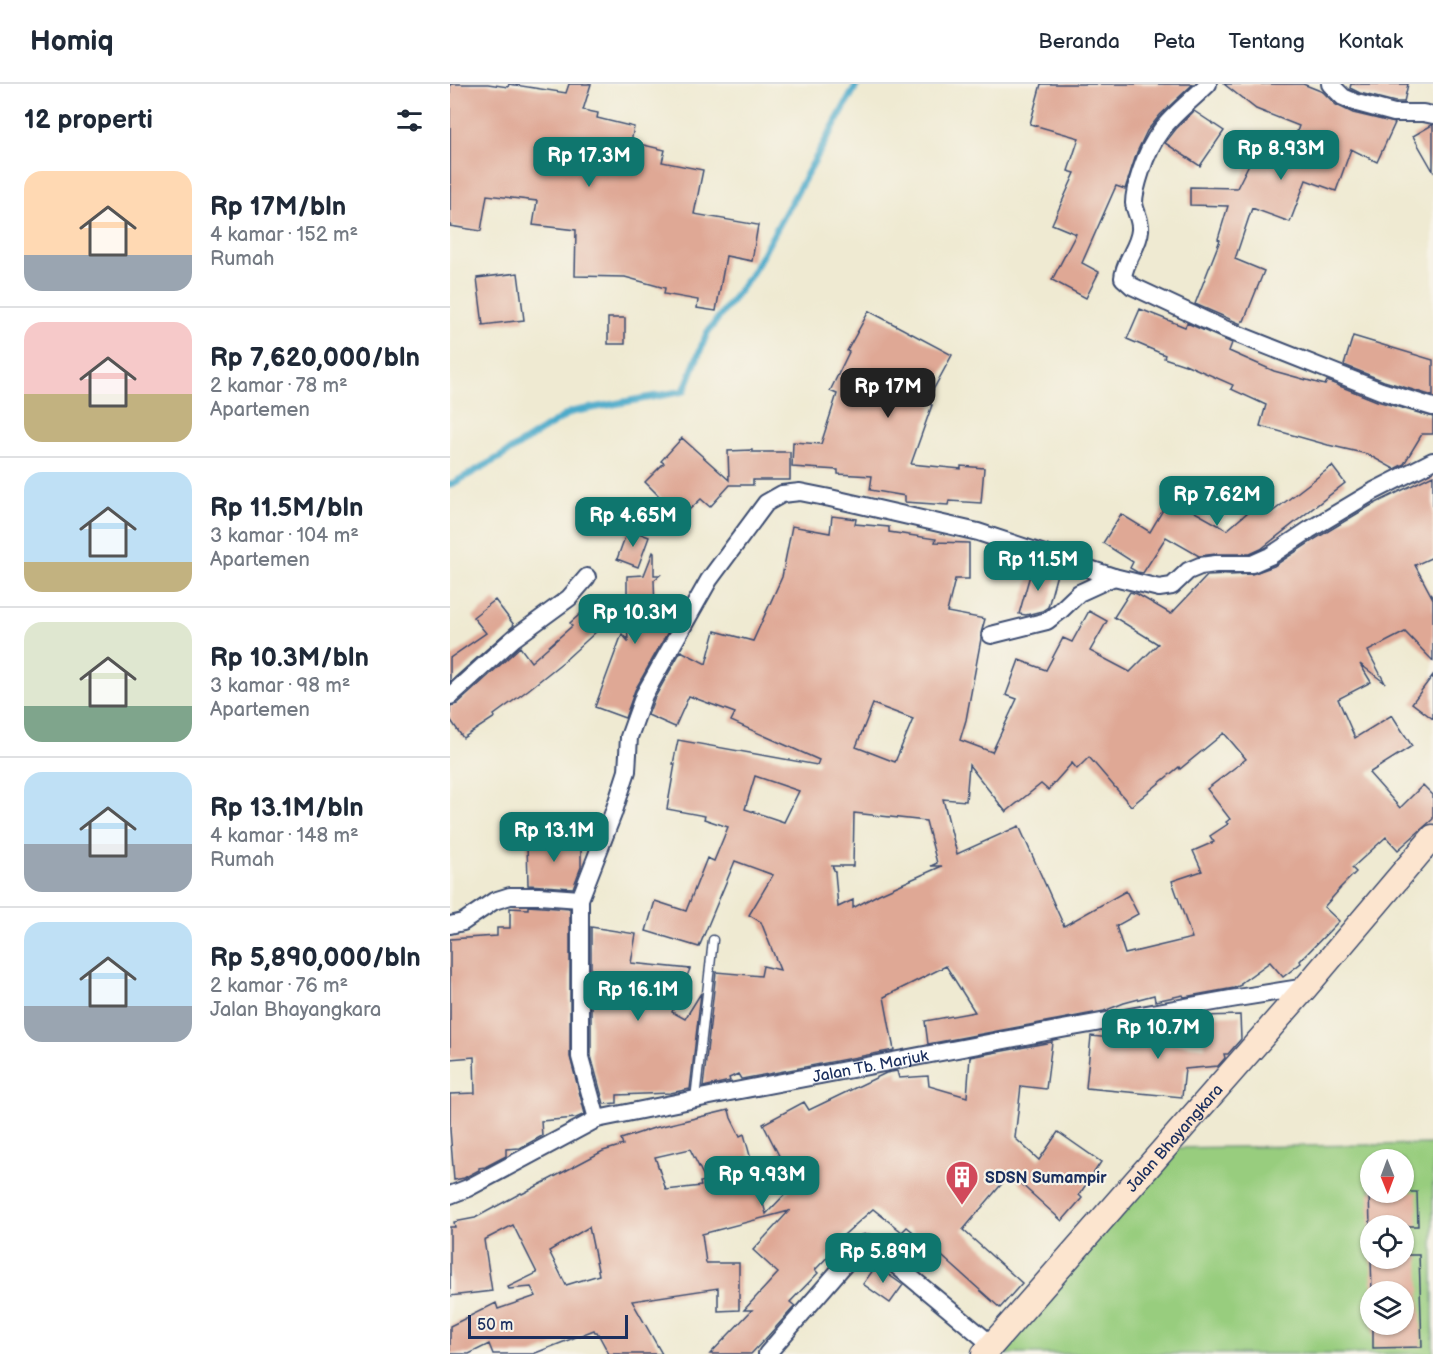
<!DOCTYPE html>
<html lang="id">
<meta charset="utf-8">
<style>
body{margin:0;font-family:"Balsamiq Sans",sans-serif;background:#f2f2f3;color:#1f2937;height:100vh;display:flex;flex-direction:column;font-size:22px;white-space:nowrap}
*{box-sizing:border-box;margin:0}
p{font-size:20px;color:#747a83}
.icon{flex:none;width:33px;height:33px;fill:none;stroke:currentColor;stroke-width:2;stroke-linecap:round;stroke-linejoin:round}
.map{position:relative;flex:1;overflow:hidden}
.side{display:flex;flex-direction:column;background:#fff;width:450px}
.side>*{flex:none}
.needle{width:39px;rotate:179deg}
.tools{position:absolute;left:910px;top:1065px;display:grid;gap:12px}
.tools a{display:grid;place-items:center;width:54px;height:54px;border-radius:50%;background:#fff;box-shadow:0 2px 4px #0004;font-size:30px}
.scale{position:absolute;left:18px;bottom:15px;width:160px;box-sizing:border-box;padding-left:6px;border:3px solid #1b2f5e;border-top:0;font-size:16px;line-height:21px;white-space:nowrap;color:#1b2f5e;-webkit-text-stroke:4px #f7f3e8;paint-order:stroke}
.price{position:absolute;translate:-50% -51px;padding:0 14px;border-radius:12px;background:#0f766e;color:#fff;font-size:20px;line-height:39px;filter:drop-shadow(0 2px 3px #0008)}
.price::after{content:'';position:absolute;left:50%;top:36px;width:18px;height:14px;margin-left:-9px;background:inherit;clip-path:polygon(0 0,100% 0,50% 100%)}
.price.on{background:#222;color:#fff}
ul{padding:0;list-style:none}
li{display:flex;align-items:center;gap:18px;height:150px;padding:0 24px}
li+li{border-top:2px solid #e0e1e3}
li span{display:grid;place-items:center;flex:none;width:168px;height:120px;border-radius:18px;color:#555}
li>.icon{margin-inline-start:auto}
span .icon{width:72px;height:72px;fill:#fffc;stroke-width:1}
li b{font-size:26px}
h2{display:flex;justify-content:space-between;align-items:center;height:72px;padding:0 24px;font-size:26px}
header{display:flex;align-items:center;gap:36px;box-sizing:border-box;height:84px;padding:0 30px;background:#fff;border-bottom:2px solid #e0e1e3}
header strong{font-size:28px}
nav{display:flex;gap:33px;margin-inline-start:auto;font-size:21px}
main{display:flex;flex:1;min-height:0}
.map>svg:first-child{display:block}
.green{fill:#98cd7e;stroke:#5a7e6e;stroke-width:1.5;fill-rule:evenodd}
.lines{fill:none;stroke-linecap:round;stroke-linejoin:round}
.stream{stroke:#4baaca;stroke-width:7}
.building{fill:#dfa895;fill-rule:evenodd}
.lane-casing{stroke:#3b4b6f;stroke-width:11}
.street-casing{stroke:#3b4b6f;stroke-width:20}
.secondary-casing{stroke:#3b4b6f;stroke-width:27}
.lane{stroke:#fff;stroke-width:8}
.street{stroke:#fff;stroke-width:16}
.secondary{stroke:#fce5cf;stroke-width:24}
.labels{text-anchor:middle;stroke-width:4.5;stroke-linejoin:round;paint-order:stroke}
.street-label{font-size:16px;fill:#1b2f5e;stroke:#f7f3e8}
.poi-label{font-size:16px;font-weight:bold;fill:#1b2f5e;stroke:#f7f3e8;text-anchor:start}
</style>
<header>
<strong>Homiq</strong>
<nav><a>Beranda</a><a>Peta</a><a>Tentang</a><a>Kontak</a></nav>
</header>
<main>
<section class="side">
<h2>12 properti<svg class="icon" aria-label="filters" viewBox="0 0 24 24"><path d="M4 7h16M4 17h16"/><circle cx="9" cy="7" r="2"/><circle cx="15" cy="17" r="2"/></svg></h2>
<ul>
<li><span style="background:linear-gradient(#ffd9b3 70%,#9aa5b1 0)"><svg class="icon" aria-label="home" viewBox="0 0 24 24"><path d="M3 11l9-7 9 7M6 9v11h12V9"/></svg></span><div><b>Rp 17M/bln</b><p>4 kamar · 152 m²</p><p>Rumah</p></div></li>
<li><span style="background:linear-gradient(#f6c9c9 60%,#c2b280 0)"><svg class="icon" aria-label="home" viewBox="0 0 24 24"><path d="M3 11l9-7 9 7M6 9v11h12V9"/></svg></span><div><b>Rp 7,620,000/bln</b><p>2 kamar · 78 m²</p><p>Apartemen</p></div></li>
<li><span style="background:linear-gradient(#bfe0f5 75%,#c2b280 0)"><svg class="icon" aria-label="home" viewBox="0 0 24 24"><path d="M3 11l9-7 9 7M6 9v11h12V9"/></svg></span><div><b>Rp 11.5M/bln</b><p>3 kamar · 104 m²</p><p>Apartemen</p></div></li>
<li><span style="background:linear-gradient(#dfe7d0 70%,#7fa58c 0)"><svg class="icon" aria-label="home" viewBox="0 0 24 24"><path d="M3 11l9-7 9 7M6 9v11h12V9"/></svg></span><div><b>Rp 10.3M/bln</b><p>3 kamar · 98 m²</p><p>Apartemen</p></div></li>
<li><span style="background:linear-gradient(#bfe0f5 60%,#9aa5b1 0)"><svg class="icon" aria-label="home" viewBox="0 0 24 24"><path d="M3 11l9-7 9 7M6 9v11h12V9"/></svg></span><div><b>Rp 13.1M/bln</b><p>4 kamar · 148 m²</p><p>Rumah</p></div></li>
<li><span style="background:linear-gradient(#bfe0f5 70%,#9aa5b1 0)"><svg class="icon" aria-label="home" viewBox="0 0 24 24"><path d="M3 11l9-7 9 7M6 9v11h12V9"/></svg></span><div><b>Rp 5,890,000/bln</b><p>2 kamar · 76 m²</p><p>Jalan Bhayangkara</p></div></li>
</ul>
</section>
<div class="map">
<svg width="983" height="1270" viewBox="0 0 983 1270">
<rect width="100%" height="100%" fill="#f7f3e8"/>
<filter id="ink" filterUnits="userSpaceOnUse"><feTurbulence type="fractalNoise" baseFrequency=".0167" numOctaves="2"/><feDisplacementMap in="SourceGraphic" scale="12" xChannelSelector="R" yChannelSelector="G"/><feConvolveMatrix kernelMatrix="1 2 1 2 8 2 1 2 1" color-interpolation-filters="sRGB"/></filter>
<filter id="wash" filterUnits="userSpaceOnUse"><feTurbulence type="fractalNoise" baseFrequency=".008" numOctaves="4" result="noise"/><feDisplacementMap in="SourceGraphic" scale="24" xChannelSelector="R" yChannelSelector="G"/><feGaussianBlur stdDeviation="1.35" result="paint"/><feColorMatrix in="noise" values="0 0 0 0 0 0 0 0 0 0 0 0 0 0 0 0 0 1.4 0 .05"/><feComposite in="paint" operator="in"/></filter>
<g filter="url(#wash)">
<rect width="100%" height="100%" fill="#efead2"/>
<path class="green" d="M983,1060V1270H545L717,1064ZM921,1076H954V1108H921ZM921,1142H954V1174H921ZM921,1208H954V1240H921Z"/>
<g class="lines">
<path class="stream" d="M0,401L50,373L121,328L234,307L257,249L301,191L407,0"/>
</g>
<g id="blocks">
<path class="building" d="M0,0H38L58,3L59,0L116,9L119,0H141L133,26L148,29L147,34L184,43L181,58L215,66L212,78L253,86L244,130L308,141L302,177L276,172L266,227L247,224L248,216L214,210L215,204L175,193L125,192L126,146L83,141L87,117L37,111L31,147L0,142Z
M591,0H743L710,31L697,47L687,68L675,105L666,102L632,179L649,188L636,214L602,196L626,150L602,140L625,89L618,87L629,54L580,40Z
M774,0H853L873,8L886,21L903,29L945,39L927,78L901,65L886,107L856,96L840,138L802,124L785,175L814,187L794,237H792L791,240L745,220L770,156L768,155L778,122L740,121V103L787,104L805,68L834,83L849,42L806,25Z
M901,0H958L954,18H945L910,9L900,4Z
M744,27L774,47L750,82L715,59L726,45Z
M982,41H983V87L963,52Z
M68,189L74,236L33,241L27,194Z
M690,225L735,243L737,239L782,259L779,267L824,287L875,301L877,297L927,317L983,333V350H972L954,380L944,385L917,370L878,361L810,342L816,321L781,305L783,301L735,280V281L714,274L715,271L677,255Z
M419,227L502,271L476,319L482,321L461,380L511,385V382L534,384L531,419L499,417L498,421L455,418V412L420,406L422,392L388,390V386L342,383L343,358L371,360L387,310L380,307L399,268L397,267Z
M158,234H175V260H158Z
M903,252L983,276V312L934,297L894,281Z
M232,354L279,396L278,367L302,366V368H340V396H303V401H280L260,423L251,415L229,435L213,418L214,417L195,398L214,379L211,377Z
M882,382L895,399L811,465L800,470H766L749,472L716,453L693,489L687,488L680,484L683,478L653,459L671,430L700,448L720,414L777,446L812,416L822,428Z
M983,391V473L965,481L983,515V577L955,548L918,567L935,599L910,580L921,598L888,615L905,654L942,631L962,662L919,689L950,724L973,701L983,711V735L948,766L936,753L902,784L906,788L889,805H890L874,823L889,837L850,877L851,879L833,893L820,878L791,899V901L784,904L734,913L733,911L705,917L704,911L674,919L654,927L478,960L475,937L525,928L496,882L434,913L444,966L292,995H291L288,990L279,994L280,997L253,1003L266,888L311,892L313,882L330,886L311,838L299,831L323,791L285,777L249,863L196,847L205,817L236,827L257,774L264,777L278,743L254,735L255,732L217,725L225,680H223L228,656L367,681L369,676L281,637L285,629L239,612L225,643L198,631L204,615L231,567L256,580L265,547L303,557L332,493L342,442L380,449L382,432L406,435L405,440L439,443V448L486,455L485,458L519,459V495H505L497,528L535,535L531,549V555L516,636L510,656L542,668L567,615L556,611L569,576L596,586L613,554L622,558L639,527L657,537L640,567L680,588L708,560L664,533L680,508L687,510L721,530L757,492L802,490L824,482L865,455L920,422ZM423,620L463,635L445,678L406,663ZM774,649L796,675L757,705L780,735L776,738L778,740L760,752L764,758L743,767L752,787L722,797L742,854L675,870L666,842L688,830L676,807L614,842L569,742L507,770L493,715L516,717L519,681L556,728L591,700L598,706L622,679L627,685L639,673L681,722L729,683L730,685ZM305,692L349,707L334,738L295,725ZM404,729L476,737L487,779L481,782H492L429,810L403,824V816L388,823L385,788L382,782H403Z
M178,445L199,453L188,483L167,475Z
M203,468L204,469V491H210L204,496L205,527L223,533L220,544L185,606L175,634L145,623L172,550L178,557L177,536L186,512L177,520V492L194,491Z
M582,484L607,490L598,523L592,527L576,531L569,530Z
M45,516L64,541L0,598V574L36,549L23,533Z
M144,518L159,536L113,578L78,606L44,631L45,633L13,654L0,635V622L7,620L70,563L81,578L122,542L120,539Z
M983,591V635L962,619Z
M131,757V783L123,804L78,801L77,758Z
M78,822L120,825V973L135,1030L126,1034L91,1037L92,1052L70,1064L56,1065V1072L35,1083L29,1084V1086L14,1094L4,1096L0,1045V1010L25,1009L24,973L0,975V855L47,852V844H60V824L78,825Z
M141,843L186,850L181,879L240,885L222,928L235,935L251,909L240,1005L220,1009L167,1011V1019L154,1020L141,972Z
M790,931L791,955L778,970H774L775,974L768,982L735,985L732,1013L636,1004L641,952L755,963L752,932Z
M602,958L596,1005L571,1002L565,1054L589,1076L608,1048L651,1078L629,1111L632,1114L612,1137L560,1090L513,1146L572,1199L550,1224L484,1165L457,1143L452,1148L423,1125L386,1158L389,1161L365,1186L368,1189L340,1218L345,1222L318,1252L301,1270H260L302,1226H294L328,1189L303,1166L339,1127L252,1150L256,1179H289V1226L268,1227V1204L182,1217L212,1270H159L147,1248H145L144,1246L83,1270H43L39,1260L19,1270H0V1242L46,1219L48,1225L86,1212L81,1203L59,1205L58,1203L87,1189L63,1141L34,1156L42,1207L0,1212V1143H5L4,1138L25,1134L71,1109L72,1110L153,1067L173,1061L171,1055L204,1044L279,1026L281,1034L290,1052L294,1050L316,1130L344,1101L313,1040L354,1018L359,1026L436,989L447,987L449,994L478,992L479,1002L517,1013L520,973ZM240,1065L256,1097L250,1098L251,1102L216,1106L205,1073ZM139,1143L149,1191L116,1201L99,1167Z
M919,1108H967L968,1142H920Z
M954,1171H969L972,1263L923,1264V1240H954V1208H922L921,1174H954Z
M426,1182L453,1201L440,1219L413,1200Z"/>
</g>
</g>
<g filter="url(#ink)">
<use href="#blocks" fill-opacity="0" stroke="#3b4b6f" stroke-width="1.5"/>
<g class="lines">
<g class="lane-casing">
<path id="lane" d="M245,1015L263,856"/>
</g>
<g class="street-casing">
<g id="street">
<path d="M758,0C726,31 705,42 691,87C688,96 684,108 684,119C685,128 691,136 690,146C689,163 674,177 673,194L682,202L772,244L931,307L983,323"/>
<path d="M880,0L893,13L907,19L944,29H973L983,31"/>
<path d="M541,551L597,537L610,527L629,509L664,493"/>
<path d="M0,612L63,555L119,514L137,493"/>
<path d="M0,841L13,838L44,817L60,812H89L130,815"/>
<path d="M147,1035L130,973V815L163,730L177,687L179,653L194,611L259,496L316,419L332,410L350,408L380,414L528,448L664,493L709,504L722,502L738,487L750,482L766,480H802L820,472L859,446L924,407L983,377"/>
<path id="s1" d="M0,1111L18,1104L147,1035L280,1008L612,945L781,915L856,903"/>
<path d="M317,1270L407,1166C417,1155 419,1159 429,1167L542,1261"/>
</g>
</g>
<g class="secondary-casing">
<g id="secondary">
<path id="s2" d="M534,1270L856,903L983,753"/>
</g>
</g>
<use href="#lane" class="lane"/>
<use href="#street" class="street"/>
<use href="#secondary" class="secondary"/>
</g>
</g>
<defs>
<g id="building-pin" transform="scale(1.725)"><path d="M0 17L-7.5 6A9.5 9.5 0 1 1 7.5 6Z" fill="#d1495b" stroke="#f7f3e8"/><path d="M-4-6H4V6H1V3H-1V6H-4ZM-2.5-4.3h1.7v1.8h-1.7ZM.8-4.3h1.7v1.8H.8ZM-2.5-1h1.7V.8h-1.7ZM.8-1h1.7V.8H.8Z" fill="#fff"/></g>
</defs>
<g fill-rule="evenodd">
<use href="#building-pin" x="512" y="1093"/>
</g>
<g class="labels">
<g class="street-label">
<text dy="6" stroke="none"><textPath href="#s1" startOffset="444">Jalan Tb. Marjuk</textPath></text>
<text dy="6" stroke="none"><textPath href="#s2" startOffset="288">Jalan Bhayangkara</textPath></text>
</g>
<g class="poi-label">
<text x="535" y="1099">SDSN Sumampir</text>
</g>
</g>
</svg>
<div class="tools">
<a><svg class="needle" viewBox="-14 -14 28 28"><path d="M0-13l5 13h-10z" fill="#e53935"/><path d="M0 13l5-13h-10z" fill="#747a83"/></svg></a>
<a><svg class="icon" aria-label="locate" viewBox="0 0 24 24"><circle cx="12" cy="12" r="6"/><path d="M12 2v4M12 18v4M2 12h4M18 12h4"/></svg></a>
<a><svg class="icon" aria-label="layers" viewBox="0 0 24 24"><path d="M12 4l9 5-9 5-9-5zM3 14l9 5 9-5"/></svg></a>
</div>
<div class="scale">50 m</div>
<b class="price" style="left:831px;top:97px">Rp 8.93M</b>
<b class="price" style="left:139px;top:104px">Rp 17.3M</b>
<b class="price on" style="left:438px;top:335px">Rp 17M</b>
<b class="price" style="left:767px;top:443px">Rp 7.62M</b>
<b class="price" style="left:183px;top:464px">Rp 4.65M</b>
<b class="price" style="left:588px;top:508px">Rp 11.5M</b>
<b class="price" style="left:185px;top:561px">Rp 10.3M</b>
<b class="price" style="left:104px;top:779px">Rp 13.1M</b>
<b class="price" style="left:188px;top:938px">Rp 16.1M</b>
<b class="price" style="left:708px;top:976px">Rp 10.7M</b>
<b class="price" style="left:312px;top:1123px">Rp 9.93M</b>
<b class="price" style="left:433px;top:1200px">Rp 5.89M</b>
</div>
</main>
